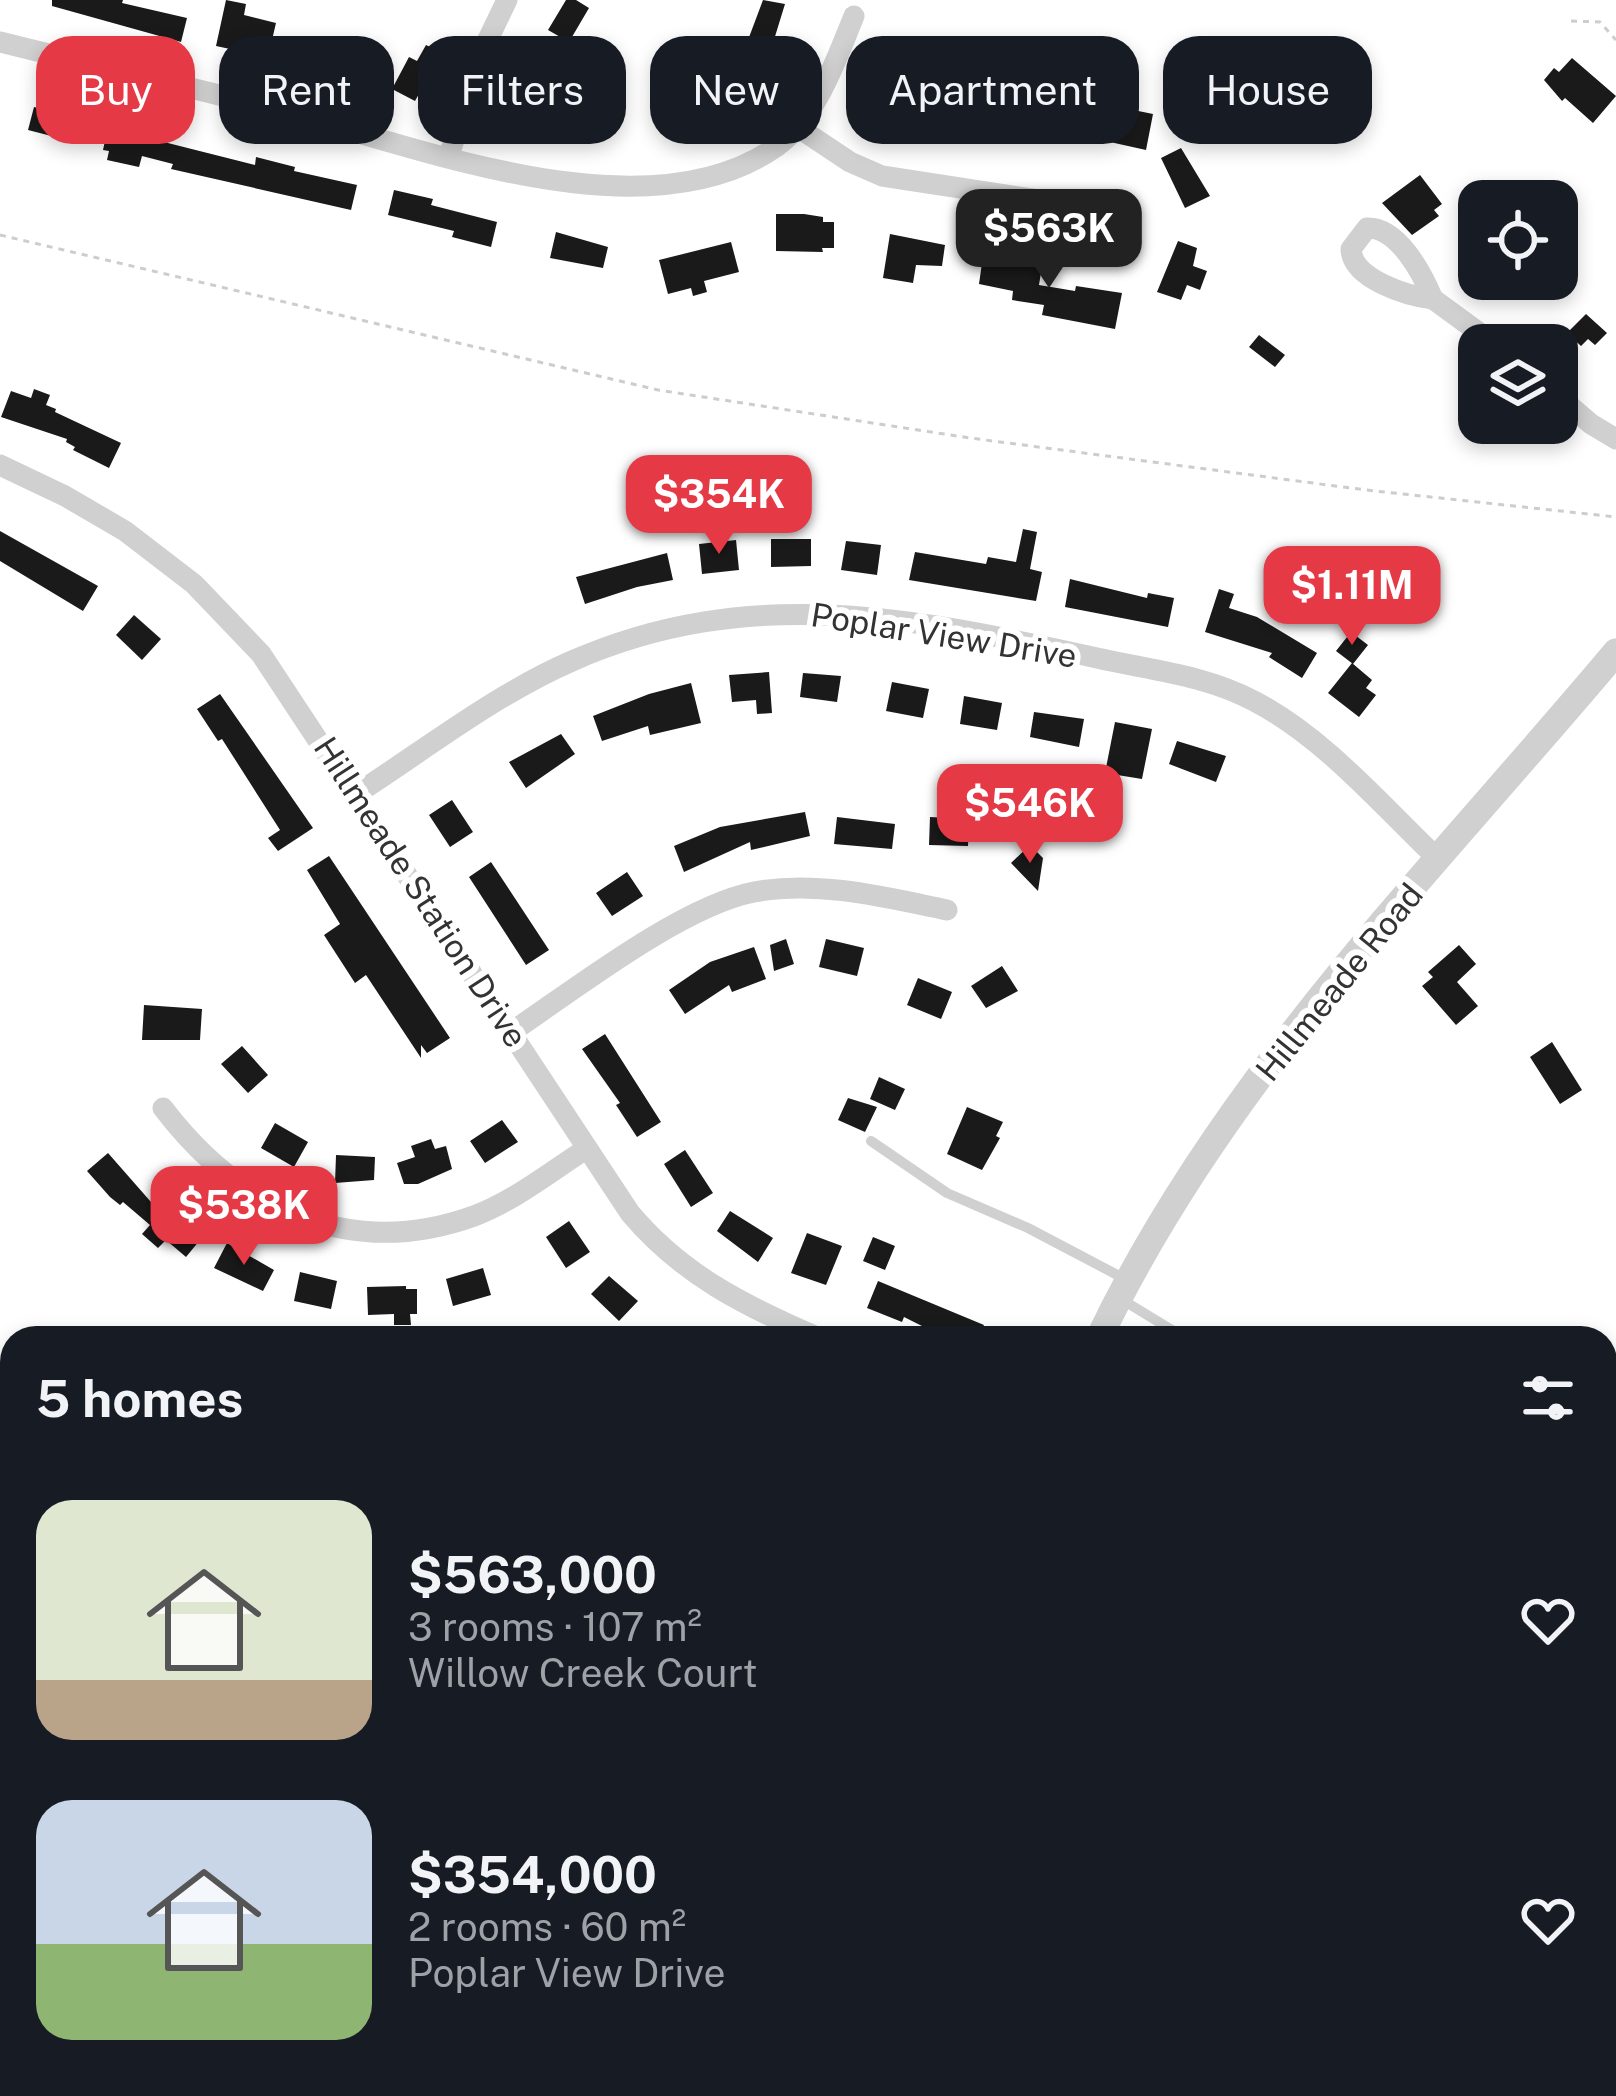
<!DOCTYPE html>
<meta charset="utf-8">
<style>
body{margin:0;font-family:"Public Sans",sans-serif;background:#242831;color:#f1f3f6;height:100vh;display:flex;flex-direction:column;font-size:45px;white-space:nowrap}
*{box-sizing:border-box;margin:0}
p{font-size:39px;color:#9ea1a6}
.icon{flex:none;width:66px;height:66px;fill:none;stroke:currentColor;stroke-width:2;stroke-linecap:round;stroke-linejoin:round}
.map{position:relative;flex:1;overflow:hidden}
.details{position:absolute;left:0px;top:1326px;width:1617px;height:771px;display:flex;flex-direction:column;background:#171b24;border-radius:36px 36px 0 0;box-shadow:0 6px 18px #0003}
.details>*{flex:none}
.top-card{position:absolute;left:36px;top:36px;width:1545px;height:108px;display:flex;gap:24px}
.tools{position:absolute;left:1458px;top:180px;display:grid;gap:24px}
.tools a{display:grid;place-items:center;width:120px;height:120px;border-radius:24px;background:#171b24;box-shadow:0 6px 18px #0003;font-size:60px}
.price{position:absolute;translate:-50% -102px;padding:0 27px;border-radius:24px;background:#e63946;color:#fff;font-size:39px;line-height:78px;filter:drop-shadow(0 3px 6px #0008)}
.price::after{content:'';position:absolute;left:50%;top:72px;width:36px;height:27px;margin-left:-18px;background:inherit;clip-path:polygon(0 0,100% 0,50% 100%)}
.price.current{background:#222;color:#fff}
ul{padding:0;list-style:none}
li{display:flex;align-items:center;gap:36px;height:300px;padding:0 36px}
li span{display:grid;place-items:center;flex:none;width:336px;height:240px;border-radius:36px;color:#555}
li>.icon{margin-inline-start:auto}
span .icon{width:144px;height:144px;fill:#fffc;stroke-width:1}
li b{font-size:51px}
h2{display:flex;justify-content:space-between;align-items:center;height:144px;padding:0 36px;font-size:51px}
.chip{padding:0 42px;border-radius:36px;background:#171b24;box-shadow:0 6px 18px #0003;font-size:42px;line-height:108px}
.chip.current{background:#e63946;color:#fff}
.map>svg:first-child{display:block}
.lines{fill:none;stroke-linecap:round;stroke-linejoin:round}
.stream{stroke:#cfe2ee;stroke-width:6}
.building{fill:#1a1a1a}
.path{stroke:#cdcdcd;stroke-width:3;stroke-dasharray:6 6;stroke-linecap:butt}
.service{stroke:#d0d0d0;stroke-width:10}
.minor{stroke:#d0d0d0;stroke-width:21}
.tertiary{stroke:#d0d0d0;stroke-width:27}
.labels{text-anchor:middle;stroke-width:12;stroke-linejoin:round;paint-order:stroke}
.street-label{font-size:33px;fill:#333;stroke:#fff}
</style>
<div class="map">
<svg width="1616" height="2096" viewBox="0 0 1616 2096">
<rect width="100%" height="100%" fill="#fff"/>
<g class="lines">
<path class="stream" d="M0,1386L12,1400"/>
</g>
<path class="building" d="M52,0H123L122,3L187,18L181,42L52,6Z
M226,0L246,4L244,15L276,23L272,40L348,59L342,82L285,70L287,61L216,46Z
M566,0H576L589,8L569,42L548,30Z
M763,0L785,4L769,56L745,48Z
M426,45L442,53L415,101L392,89L409,57L417,61Z
M935,50L941,75L955,72L960,96L914,106L906,56Z
M1572,58L1616,96L1593,123L1565,98L1562,101L1544,80L1554,68L1559,72Z
M538,68L561,70L559,128L531,125Z
M1014,86L1041,90L1038,105L1059,108L1054,141L1006,136Z
M738,87L750,104L706,138L692,118Z
M1094,102L1153,114L1146,150L1101,140L1102,136L1088,133Z
M34,107L73,116L67,140L28,130Z
M109,122L146,131L157,136L156,140L255,165L256,157L295,167L294,171L357,185L351,210L171,169L173,164L142,156L139,167L107,160L109,151L103,150Z
M1181,148L1210,196L1185,208L1161,158Z
M1420,175L1442,204L1434,210L1439,216L1412,235L1382,203Z
M394,190L433,199L431,205L497,222L491,247L452,237L454,231L388,215Z
M776,214H804L823,217V222H834V248H822L823,252L776,251Z
M556,232L608,247L603,268L550,258Z
M890,234L945,245L942,266L916,265L913,283L883,278Z
M1178,241L1197,248L1193,266L1207,271L1200,290L1187,285L1181,300L1157,292Z
M731,242L739,272L704,281L707,292L693,296L691,288L668,294L659,260Z
M984,249L1031,258L1030,264L1042,266L1039,285L1075,291L1076,286L1122,293L1115,329L1042,315L1044,305L1012,300L1013,291L979,284Z
M1586,314L1607,333L1595,345L1588,339L1581,346L1567,333Z
M1259,335L1285,355L1275,367L1249,347Z
M34,389L50,395L46,405L56,409L55,412L121,443L109,468L73,450L75,447L66,442L67,439L1,417L11,391L31,398Z
M1023,529L1037,532L1030,569L1042,572L1036,601L909,580L915,552L986,564L988,557L1016,562Z
M0,531L98,586L83,611L0,561Z
M771,539H811V566L771,567Z
M736,540L739,570L702,574L699,544Z
M846,541L881,545L877,575L841,570Z
M667,553L673,580L637,587L585,604L576,577Z
M1070,579L1147,598L1148,593L1174,598L1168,627L1065,607Z
M1219,589L1234,594L1229,608L1257,617L1317,653L1302,678L1269,657L1272,653L1205,632Z
M134,615L161,639L142,660L116,635Z
M1351,632L1368,645L1353,664L1336,651Z
M1352,663L1372,680L1366,688L1376,695L1359,717L1328,693Z
M769,672L772,713L757,714L756,700L732,702L729,675Z
M803,673L841,676L837,702L800,697Z
M892,682L929,689L923,718L886,711Z
M691,683L701,723L650,735L648,726L602,741L593,716L649,694Z
M220,694L313,828L278,851L268,838L280,830L222,739L218,741L197,709Z
M964,696L1002,703L997,730L960,724Z
M1034,712L1084,719L1079,747L1030,737Z
M1115,722L1152,729L1142,779L1105,773Z
M561,734L575,754L526,788L509,762Z
M1177,741L1226,756L1216,782L1169,764Z
M452,800L473,832L450,847L429,815Z
M805,812L810,836L751,850L750,842L684,872L674,846L720,827Z
M837,817L895,824L892,849L834,844Z
M930,817L969,819L968,846L929,845Z
M1030,845L1043,858L1038,891L1011,863Z
M329,856L450,1038L427,1053L421,1045V1058L366,975L355,983L324,935L340,924L307,870Z
M491,862L549,950L526,965L469,877Z
M627,872L643,896L612,916L596,893Z
M786,939L794,964L774,971L770,945Z
M826,939L864,948L857,976L819,967Z
M1459,945L1476,964L1457,982L1478,1006L1456,1025L1422,986L1433,977L1428,972Z
M754,947L766,979L732,992L729,985L685,1014L669,990L710,962Z
M1002,966L1018,991L986,1008L971,986Z
M918,978L952,992L941,1019L907,1005Z
M144,1005L202,1009L200,1040H142Z
M605,1034L661,1122L637,1137L616,1105L620,1103L582,1049Z
M1552,1042L1582,1090L1560,1104L1530,1057Z
M242,1046L268,1075L248,1093L221,1064Z
M879,1077L905,1089L895,1110L870,1099Z
M848,1098L877,1107L865,1132L838,1120Z
M967,1107L1003,1122L996,1136L1000,1138L982,1170L947,1154Z
M502,1120L518,1142L485,1163L470,1141Z
M275,1123L308,1142L294,1167L261,1148Z
M431,1139L435,1149L446,1146L452,1169L418,1184H404L397,1163L415,1157L411,1146Z
M685,1150L713,1193L691,1207L664,1164Z
M108,1153L151,1202L160,1191L209,1229L186,1257L166,1240L158,1248L142,1234L150,1225L123,1202L120,1205L110,1197L87,1171Z
M336,1155L375,1157L374,1180L335,1183Z
M730,1211L773,1238L758,1262L717,1231Z
M569,1221L590,1252L566,1268L546,1237Z
M807,1233L842,1246L826,1285L791,1273Z
M873,1237L895,1246L885,1270L863,1261Z
M227,1243L274,1270L263,1291L214,1268Z
M483,1268L491,1295L453,1306L446,1279Z
M300,1272L337,1281L331,1309L294,1301Z
M609,1276L638,1301L619,1321L591,1294Z
M878,1281L984,1325L978,1338H946L904,1317L902,1322L867,1308Z
M406,1286V1289H417V1314H410L411,1325H394V1314L368,1315L367,1287Z"/>
<g class="lines">
<path class="path" d="M1571,21L1600,22L1616,40
M0,235L658,390L970,438L1366,490L1616,517"/>
<path class="service" d="M871,1141L947,1193L1028,1228L1125,1279
M1121,1299L1185,1338
M1605,1682L1616,1694"/>
<path class="minor" d="M0,42C91,65 183,85 274,109C414,145 644,239 776,147C817,117 835,62 854,16
M799,128L850,162L882,176L1058,203L1100,215
M449,156L480,56L507,0
M1367,228C1398,227 1422,273 1433,299C1407,296 1352,279 1351,249Z
M1433,299L1496,345
M1557,395L1591,424L1616,439
M0,465L65,496L125,531L194,584L261,654L630,1213C682,1275 745,1306 819,1338
M356,794C426,749 496,694 572,661C749,583 917,618 1097,658C1150,670 1205,675 1254,701C1325,738 1381,805 1439,860
M513,1031C575,989 682,906 754,892C817,880 885,897 947,910
M163,1108C239,1208 349,1261 474,1216C514,1201 550,1172 586,1149
M0,1700L12,1706
M782,2085L804,2096
M1275,2085L1295,2094
M1198,2096L1202,2085"/>
<path class="tertiary" d="M1099,1338C1223,1078 1433,870 1616,652
M888,2096L890,2085"/>
</g>
<g class="labels">
<g class="street-label">
<text transform="translate(944 635) rotate(9)" y="12">Poplar View Drive</text>
<text transform="translate(421 892) rotate(57)" y="12">Hillmeade Station Drive</text>
<text transform="translate(1339 982) rotate(-51)" y="12">Hillmeade Road</text>
</g>
</g>
</svg>
<div class="tools">
<a><svg class="icon" aria-label="locate" viewBox="0 0 24 24"><circle cx="12" cy="12" r="6"/><path d="M12 2v4M12 18v4M2 12h4M18 12h4"/></svg></a>
<a><svg class="icon" aria-label="layers" viewBox="0 0 24 24"><path d="M12 4l9 5-9 5-9-5zM3 14l9 5 9-5"/></svg></a>
</div>
<b class="price current" style="left:1049px;top:291px">$563K</b>
<b class="price" style="left:719px;top:557px">$354K</b>
<b class="price" style="left:1352px;top:648px">$1.11M</b>
<b class="price" style="left:1030px;top:866px">$546K</b>
<b class="price" style="left:244px;top:1268px">$538K</b>
<div class="top-card">
<a class="chip current">Buy</a>
<a class="chip">Rent</a>
<a class="chip">Filters</a>
<a class="chip">New</a>
<a class="chip">Apartment</a>
<a class="chip">House</a>
</div>
<section class="details">
<h2>5 homes<svg class="icon" aria-label="filters" viewBox="0 0 24 24"><path d="M4 7h16M4 17h16"/><circle cx="9" cy="7" r="2"/><circle cx="15" cy="17" r="2"/></svg></h2>
<ul>
<li><span style="background:linear-gradient(#dfe7d0 75%,#b9a48a 0)"><svg class="icon" aria-label="home" viewBox="0 0 24 24"><path d="M3 11l9-7 9 7M6 9v11h12V9"/></svg></span><div><b>$563,000</b><p>3 rooms · 107 m²</p><p>Willow Creek Court</p></div><svg class="icon" aria-label="heart" viewBox="0 0 24 24"><path d="M12 20l-8-8c-3-5 5-10 8-4 3-6 11-1 8 4z"/></svg></li>
<li><span style="background:linear-gradient(#c9d6e8 60%,#8fb573 0)"><svg class="icon" aria-label="home" viewBox="0 0 24 24"><path d="M3 11l9-7 9 7M6 9v11h12V9"/></svg></span><div><b>$354,000</b><p>2 rooms · 60 m²</p><p>Poplar View Drive</p></div><svg class="icon" aria-label="heart" viewBox="0 0 24 24"><path d="M12 20l-8-8c-3-5 5-10 8-4 3-6 11-1 8 4z"/></svg></li>
</ul>
</section>
</div>
